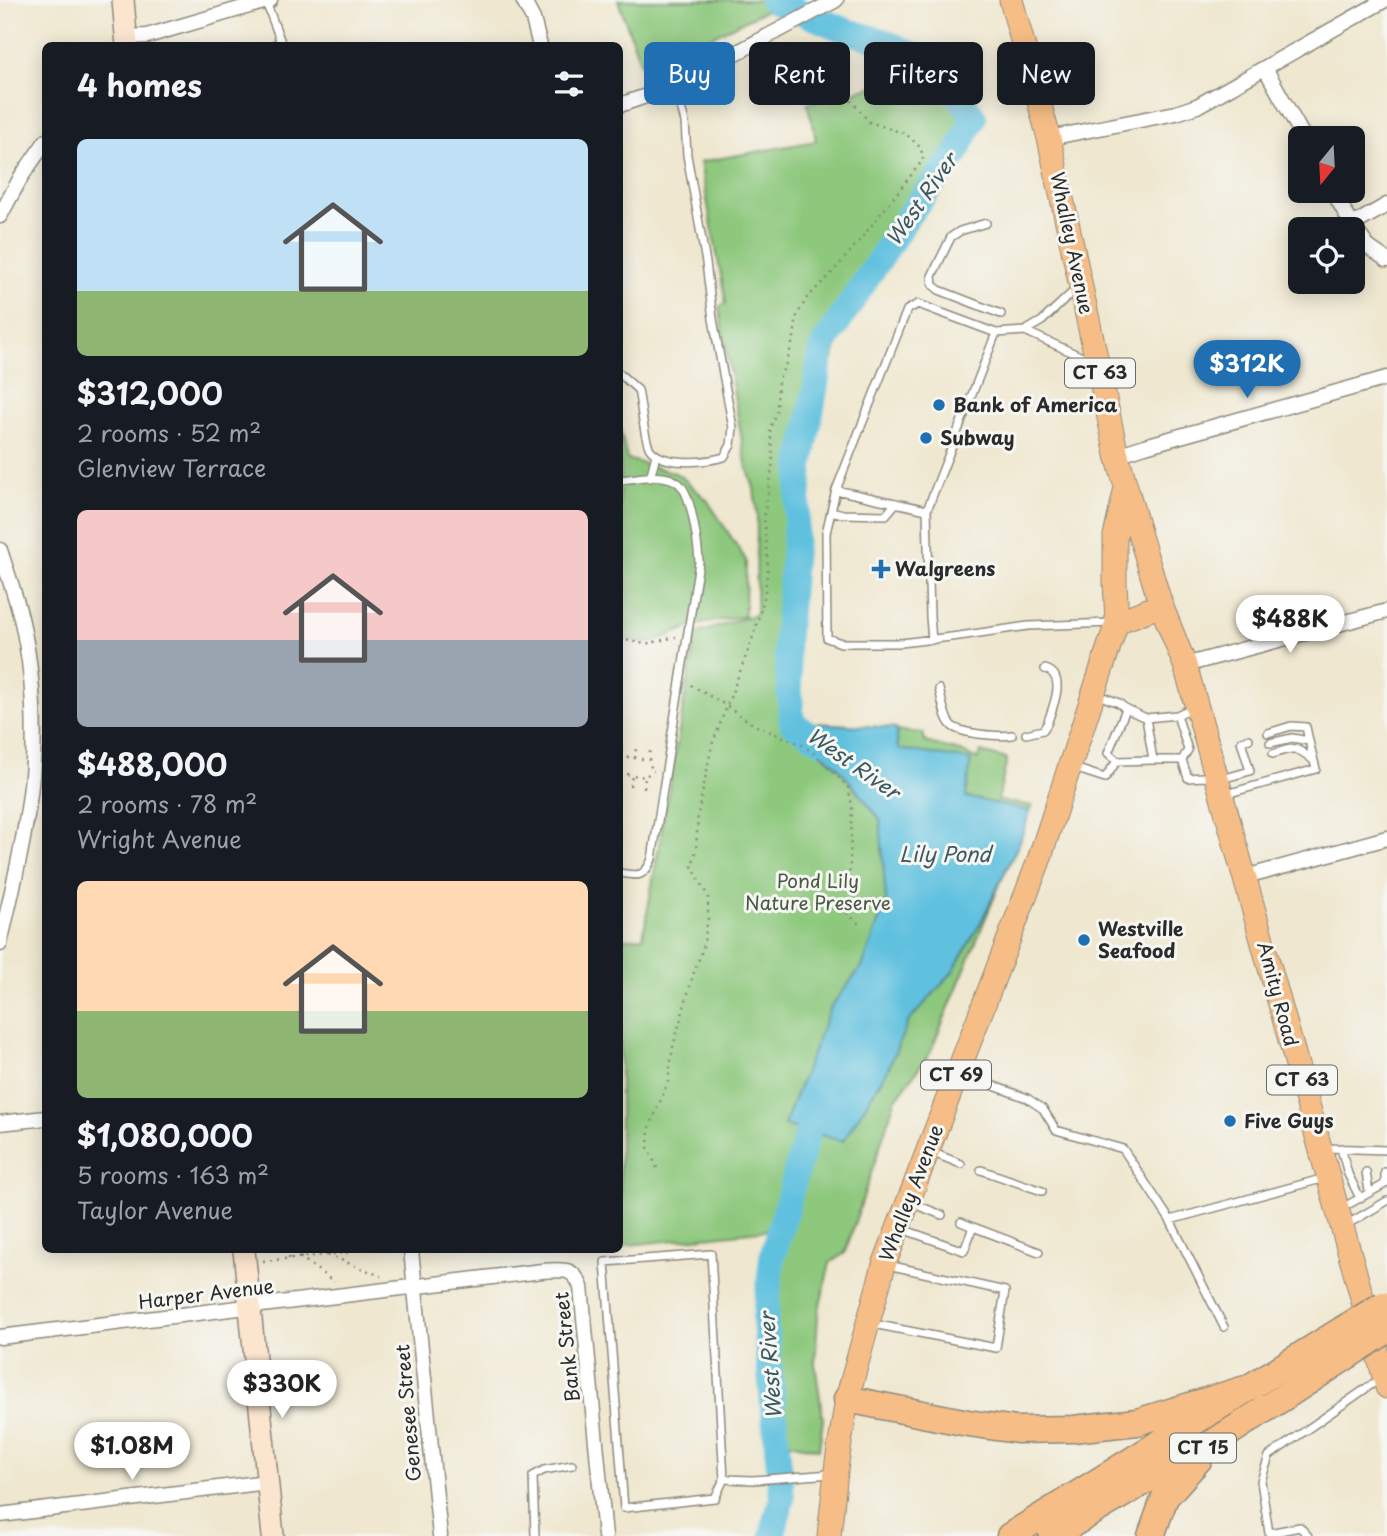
<!DOCTYPE html>
<meta charset="utf-8">
<style>
body{margin:0;font-family:"Playpen Sans",sans-serif;background:#242831;color:#f1f3f6;height:100vh;display:flex;flex-direction:column;font-size:26px;white-space:nowrap}
*{box-sizing:border-box;margin:0}
p{font-size:23px;color:#9ea1a6}
.icon{flex:none;width:38px;height:38px;fill:none;stroke:currentColor;stroke-width:2;stroke-linecap:round;stroke-linejoin:round}
.map{position:relative;flex:1;overflow:hidden}
.panel{position:absolute;left:42px;top:42px;width:581px;height:1211px;display:flex;flex-direction:column;background:#171b24;border-radius:10px;box-shadow:0 4px 18px #0003}
.panel>*{flex:none}
.top-card{position:absolute;left:644px;top:42px;width:637px;height:63px;display:flex;gap:14px}
.needle{width:46px;rotate:198deg}
.fabs{position:absolute;left:1288px;top:126px;display:grid;gap:14px}
.fabs a{display:grid;place-items:center;width:77px;height:77px;border-radius:10px;background:#171b24;box-shadow:0 4px 18px #0003;font-size:35px}
.price{position:absolute;translate:-50% -60px;padding:0 16px;border-radius:24px;background:#fff;color:#222;font-size:23px;line-height:46px;filter:drop-shadow(0 2px 4px #0008)}
.price::after{content:'';position:absolute;left:50%;top:42px;width:21px;height:16px;margin-left:-10px;background:inherit;clip-path:polygon(0 0,100% 0,50% 100%)}
.price.active{background:#1f6fb2;color:#fff}
ul{padding:0;list-style:none}
li{display:grid;align-content:center;gap:14px;height:371px;padding:0 35px}
li span{display:grid;place-items:center;height:217px;border-radius:10px;color:#555}
li>.icon{margin-inline-start:auto}
span .icon{width:126px;height:126px;fill:#fffc;stroke-width:1}
li b{font-size:30px}
h2{display:flex;justify-content:space-between;align-items:center;height:84px;padding:0 35px;font-size:30px}
.pill{padding:0 24px;border-radius:10px;background:#171b24;box-shadow:0 4px 18px #0003;font-size:24px;line-height:63px}
.pill.active{background:#1f6fb2;color:#fff}
.map>svg:first-child{display:block}
.green{fill:#8dc87d;stroke:#5c7a54;stroke-width:2}
.water{fill:#61c1df;stroke:#467685;stroke-width:2}
.lines{fill:none;stroke-linecap:round;stroke-linejoin:round}
.river{stroke:#61c1df;stroke-width:26}
.lane-casing{stroke:#8d897d;stroke-width:10}
.street-casing{stroke:#8d897d;stroke-width:17}
.secondary-casing{stroke:#8d897d;stroke-width:24}
.primary-casing{stroke:#8d897d;stroke-width:25}
.highway-casing{stroke:#8d897d;stroke-width:29}
.path{stroke:#8d897d;stroke-width:2.5;stroke-dasharray:2 5;stroke-linecap:butt}
.lane{stroke:#fff;stroke-width:7}
.street{stroke:#fff;stroke-width:14}
.secondary{stroke:#fbe5cf;stroke-width:21}
.primary{stroke:#f6be86;stroke-width:23}
.highway{stroke:#f6be86;stroke-width:26}
.highway-bridge-casing{stroke:#8d897d;stroke-width:29;stroke-linecap:butt}
.highway-bridge{stroke:#f6be86;stroke-width:26}
.poi-dot{fill:#1f6fb2;stroke:#f6f6f2;stroke-width:2.5}
.labels{text-anchor:middle;stroke-width:6;stroke-linejoin:round;paint-order:stroke}
.shield{fill:#f6f6f2;stroke:#686867;stroke-width:2}
.shield-label{font-size:18px;font-weight:bold;fill:#2b2b2b}
.street-label{font-size:19px;fill:#2b2b2b;stroke:#f6f6f2}
.poi-label{font-size:19px;font-weight:bold;fill:#2b2b2b;stroke:#f6f6f2;text-anchor:start}
.park-label{font-size:19px;fill:#485a44;stroke:#f6f6f2}
.water-label{font-size:21px;font-style:italic;fill:#3b5861;stroke:#f6f6f2}
</style>
<div class="map">
<svg width="1387" height="1536" viewBox="0 0 1387 1536">
<rect width="100%" height="100%" fill="#f6f6f2"/>
<filter id="ink" filterUnits="userSpaceOnUse"><feTurbulence type="fractalNoise" baseFrequency=".0143" numOctaves="2"/><feDisplacementMap in="SourceGraphic" scale="14" xChannelSelector="R" yChannelSelector="G"/><feConvolveMatrix kernelMatrix="1 2 1 2 8 2 1 2 1" color-interpolation-filters="sRGB"/></filter>
<filter id="wash" filterUnits="userSpaceOnUse"><feTurbulence type="fractalNoise" baseFrequency=".00686" numOctaves="4" result="noise"/><feDisplacementMap in="SourceGraphic" scale="28" xChannelSelector="R" yChannelSelector="G"/><feGaussianBlur stdDeviation="1.57" result="paint"/><feColorMatrix in="noise" values="0 0 0 0 0 0 0 0 0 0 0 0 0 0 0 0 0 1.4 0 .05"/><feComposite in="paint" operator="in"/></filter>
<g filter="url(#wash)">
<rect width="100%" height="100%" fill="#efe7cf"/>
<path class="green" d="M618,0H787L643,70Z
M940,69L958,94L961,109L963,138L953,161L836,348L809,441L798,555L797,601L784,694L782,722L923,733L925,742L963,752L973,758L978,759L981,752L1007,759L998,800L1032,806L930,1053L895,1100L845,1253L830,1263L818,1314L815,1364L823,1419L819,1449L778,1441L765,1316V1286L770,1267L780,1244L779,1229L620,1246V939L643,937L696,634L756,614L757,515L754,488L746,464L719,307L726,303L700,162L816,141L813,124L807,104Z
M620,428L627,459L675,473L683,478L707,500L746,560L745,616L695,625L653,642L645,643L620,638Z"/>
<path class="water" d="M783,721L896,728L898,749L971,760L966,797L1030,811L1020,841L980,924L952,973L908,1022L888,1069L843,1141L784,1125L830,1008L863,965L886,901L880,819L837,766Z"/>
<g class="lines">
<path class="river" d="M772,0L847,31L882,41L937,65L974,118L956,154L908,216L822,347L812,407L801,464L786,645L792,723L821,741
M772,1536L782,1498L765,1320L772,1258L809,1127L821,1100"/>
</g>
</g>
<g filter="url(#ink)">
<g class="lines">
<g class="lane-casing">
<path id="lane" d="M266,2L281,42L270,46
M986,223L960,231L951,237L932,276L933,285L939,290L1001,314
M1025,331L1091,361
M996,333L918,304L907,310L836,490L826,533L827,638L841,643H901L959,636L1028,626L1113,623
M620,374L638,390C641,403 644,440 650,449C663,467 706,462 724,457L731,445L733,428L713,319L706,263L687,155L685,122L681,107L672,87
M650,478L656,455
M620,480C633,479 650,475 663,477C670,478 678,481 682,487C692,500 698,545 699,562L652,859C644,878 638,876 620,873
M836,490L927,510
M831,511L843,514L886,515L896,503
M932,640L930,617L927,510L996,333L1025,331L1042,321L1076,289
M939,689C942,699 944,719 952,726C962,734 999,737 1012,735
M1098,695L1119,703L1126,709L1146,718L1177,715L1194,707
M1177,715L1188,750L1182,760
M1146,718L1153,760H1182L1188,778L1203,777L1218,780L1250,771L1241,741L1249,739
M1268,733L1291,726L1306,727L1309,741
M1026,734L1043,730L1047,724C1052,709 1068,675 1045,669
M1273,754C1294,747 1296,746 1313,760
M1117,761L1108,753L1126,709
M1074,768L1105,778L1117,761L1153,760
M1226,794L1316,769L1309,741L1292,738L1270,743
M961,1074L1027,1098L1043,1109L1056,1130L1123,1149L1170,1220L1224,1327
M1325,1148L1387,1150
M1341,1148L1348,1174L1360,1198
M931,1152L961,1164
M981,1170L1042,1191
M1366,1172L1369,1192
M1385,1184V1172
M911,1203L942,1215
M1342,1208L1387,1183
M1170,1220L1325,1178
M961,1222L973,1227
M1346,1225L1387,1201
M902,1229L964,1251L973,1227L1039,1252
M873,1324L996,1348L1005,1291L888,1265
M724,1479L715,1498L624,1508L605,1262L711,1254L724,1479L753,1480L831,1474
M535,1536L533,1476L544,1470L572,1465
M1308,1536L1300,1527L1269,1533L1261,1481L1269,1456L1381,1378"/>
</g>
<g class="street-casing">
<path id="street" d="M523,0L533,19L540,46
M126,37L147,36L270,0
M1265,68L1304,138
M620,105L672,87L836,0
M1049,138L1176,113L1197,106L1385,0
M1333,191L1352,225L1368,247L1387,260
M0,216L21,177L46,141
M1352,225L1387,205
M1117,455L1145,446L1387,378
M0,550C8,576 18,601 23,627C33,672 36,730 32,776C27,832 12,890 0,944
M1185,665L1387,611
M1246,877L1387,838
M0,1123L46,1118
M411,1250L440,1536
M0,1337L542,1271C562,1270 573,1266 581,1287L605,1536
M0,1515L267,1482"/>
</g>
<g class="secondary-casing">
<path id="secondary" d="M123,0L127,46
M244,1250L273,1536"/>
</g>
<g class="primary-casing">
<path id="primary" d="M1011,0L1049,138L1117,455L1141,539L1161,605L1185,665L1207,743L1387,1387
M1117,622L1161,605
M829,1536L837,1462L847,1399L884,1265L1038,863L1117,622L1115,582V536L1125,492"/>
</g>
<g class="highway-casing">
<path id="highway" d="M847,1399L968,1423L1017,1430L1073,1429L1137,1422L1252,1387
M1010,1536L1342,1330
M1052,1536L1150,1478L1216,1441L1350,1354
M1151,1536L1165,1497L1199,1459"/>
</g>
<path class="path" d="M620,639L645,644L676,637
M691,685L727,706L754,725L801,744L816,755L848,787L852,806L848,914L862,927
M620,756L649,760L652,771H654
M620,756L622,745
M635,758L636,747
M649,760L650,750
M620,773L645,777L652,771
M630,786L632,775
M644,788L645,777
M657,1168L648,1147L649,1129L668,1082L673,1047L693,975L703,948L708,918V897L692,866L696,851L698,814L712,745L752,640L764,599L768,567L764,518L773,461L770,429L777,409L778,381L787,361L794,337L797,315L807,298L831,274L860,240L923,160L921,148L906,134L869,122L853,102L833,91L816,93L789,69L783,55
M288,1250L289,1259
M299,1250L300,1257L334,1282
M328,1255L381,1276
M263,1261L347,1253L346,1250"/>
<use href="#lane" class="lane"/>
<use href="#street" class="street"/>
<use href="#secondary" class="secondary"/>
<use href="#primary" class="primary"/>
<use href="#highway" class="highway"/>
<g class="highway-bridge-casing">
<path id="highway-bridge" d="M1342,1330L1383,1305
M1350,1354L1387,1330"/>
</g>
<use href="#highway-bridge" class="highway-bridge"/>
</g>
</g>
<g class="poi-dot">
<circle cx="939" cy="405" r="7"/>
<circle cx="926" cy="438" r="7"/>
<path d="M877.5 558.5h7v7h7v7h-7v7h-7v-7h-7v-7h7z"/>
<circle cx="1084" cy="940" r="7"/>
<circle cx="1230" cy="1121" r="7"/>
</g>
<g class="labels">
<g class="shield">
<rect x="1065" y="358.5" width="70" height="29" rx="5"/>
<rect x="921" y="1060.5" width="70" height="29" rx="5"/>
<rect x="1267" y="1065.5" width="70" height="29" rx="5"/>
<rect x="1170" y="1433.5" width="66" height="29" rx="5"/>
</g>
<g class="shield-label">
<text x="1100" y="379">CT 63</text>
<text x="956" y="1081">CT 69</text>
<text x="1302" y="1086">CT 63</text>
<text x="1203" y="1454">CT 15</text>
</g>
<g class="street-label">
<text transform="translate(1072 243) rotate(78)" y="7">Whalley Avenue</text>
<text transform="translate(1278 994) rotate(75)" y="7">Amity Road</text>
<text transform="translate(911 1193) rotate(-69)" y="7">Whalley Avenue</text>
<text transform="translate(206 1294) rotate(-7)" y="7">Harper Avenue</text>
<text transform="translate(567 1347) rotate(-96)" y="7">Bank Street</text>
<text transform="translate(408 1413) rotate(-95)" y="7">Genesee Street</text>
</g>
<g class="poi-label">
<text x="953" y="412">Bank of America</text>
<text x="940" y="445">Subway</text>
<text x="895" y="576">Walgreens</text>
<text x="1098" y="936">Westville<tspan x="1098" dy="22">Seafood</tspan></text>
<text x="1244" y="1128">Five Guys</text>
</g>
<g class="park-label">
<text x="818" y="888">Pond Lily<tspan x="818" dy="22">Nature Preserve</tspan></text>
</g>
<g class="water-label">
<text transform="translate(922 200) rotate(-55)" y="7">West River</text>
<text transform="translate(853 764) rotate(35)" y="7">West River</text>
<text x="945" y="862">Lily Pond</text>
<text transform="translate(771 1366) rotate(-94)" y="7">West River</text>
</g>
</g>
</svg>
<div class="fabs">
<a><svg class="needle" viewBox="-14 -14 28 28"><path d="M0-13l5 13h-10z" fill="#e53935"/><path d="M0 13l5-13h-10z" fill="#9ea1a6"/></svg></a>
<a><svg class="icon" aria-label="locate" viewBox="0 0 24 24"><circle cx="12" cy="12" r="6"/><path d="M12 2v4M12 18v4M2 12h4M18 12h4"/></svg></a>
</div>
<b class="price active" style="left:1247px;top:400px">$312K</b>
<b class="price" style="left:1290px;top:655px">$488K</b>
<b class="price" style="left:282px;top:1420px">$330K</b>
<b class="price" style="left:132px;top:1482px">$1.08M</b>
<div class="top-card">
<a class="pill active">Buy</a>
<a class="pill">Rent</a>
<a class="pill">Filters</a>
<a class="pill">New</a>
</div>
<section class="panel">
<h2>4 homes<svg class="icon" aria-label="filters" viewBox="0 0 24 24"><path d="M4 7h16M4 17h16"/><circle cx="9" cy="7" r="2"/><circle cx="15" cy="17" r="2"/></svg></h2>
<ul>
<li><span style="background:linear-gradient(#bfe0f5 70%,#8fb573 0)"><svg class="icon" aria-label="home" viewBox="0 0 24 24"><path d="M3 11l9-7 9 7M6 9v11h12V9"/></svg></span><div><b>$312,000</b><p>2 rooms · 52 m²</p><p>Glenview Terrace</p></div></li>
<li><span style="background:linear-gradient(#f6c9c9 60%,#9aa5b1 0)"><svg class="icon" aria-label="home" viewBox="0 0 24 24"><path d="M3 11l9-7 9 7M6 9v11h12V9"/></svg></span><div><b>$488,000</b><p>2 rooms · 78 m²</p><p>Wright Avenue</p></div></li>
<li><span style="background:linear-gradient(#ffd9b3 60%,#8fb573 0)"><svg class="icon" aria-label="home" viewBox="0 0 24 24"><path d="M3 11l9-7 9 7M6 9v11h12V9"/></svg></span><div><b>$1,080,000</b><p>5 rooms · 163 m²</p><p>Taylor Avenue</p></div></li>
</ul>
</section>
</div>
